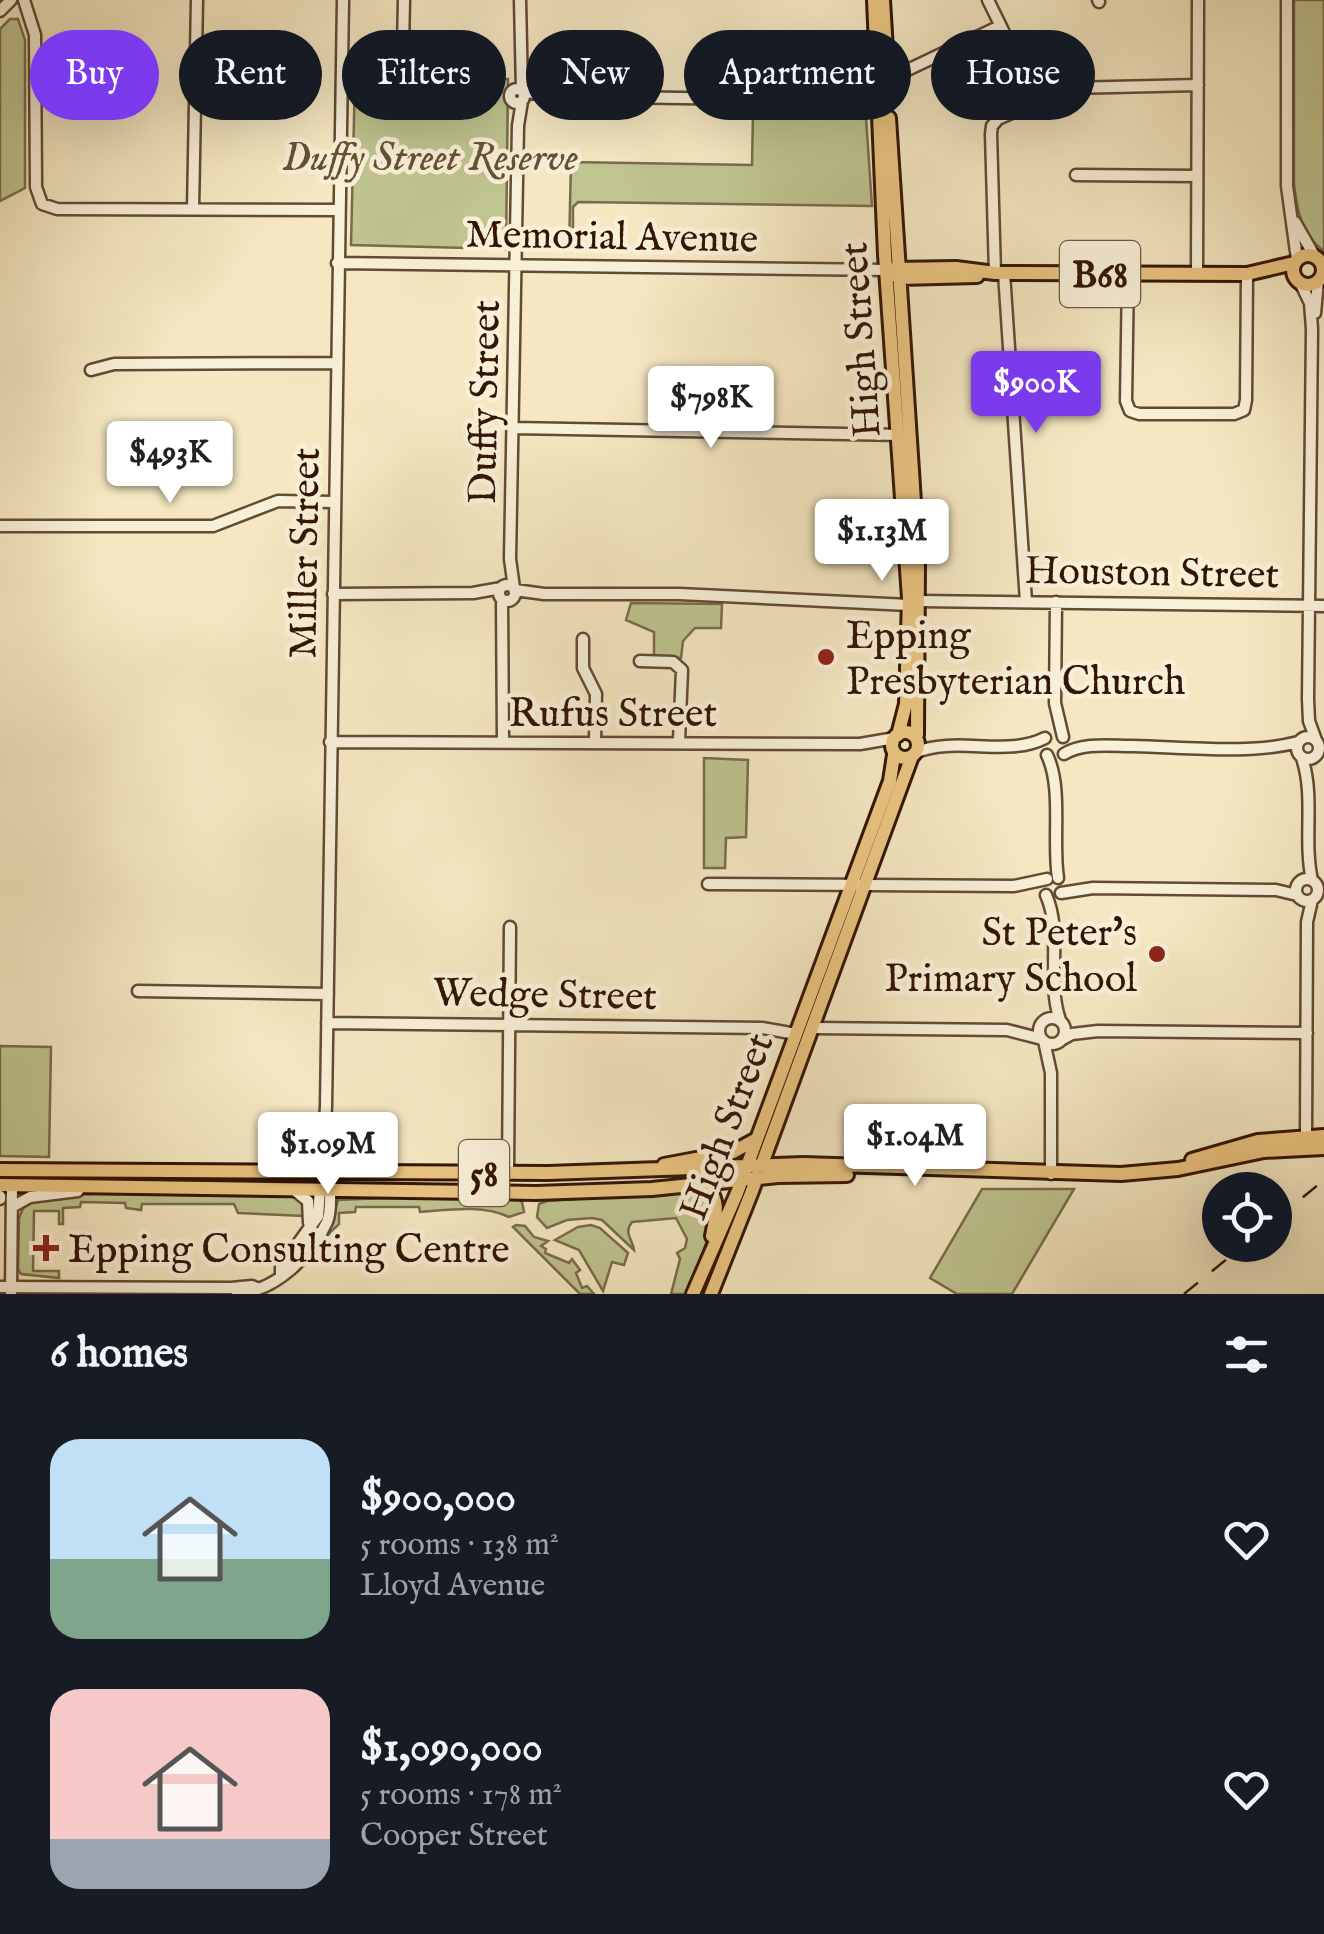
<!DOCTYPE html>
<meta charset="utf-8">
<style>
body{margin:0;font-family:"IM FELL English",serif;background:#242831;color:#f1f3f6;height:100vh;display:flex;flex-direction:column;font-size:38px;white-space:nowrap}
*{box-sizing:border-box;margin:0}
p{font-size:32px;color:#9ea1a6}
.icon{flex:none;width:55px;height:55px;fill:none;stroke:currentColor;stroke-width:2;stroke-linecap:round;stroke-linejoin:round}
.map{position:relative;height:1294px;overflow:hidden}
.drawer{display:flex;flex-direction:column;background:#171b24;flex:1}
.drawer>*{flex:none}
.banner{position:absolute;left:30px;top:30px;width:1265px;height:90px;display:flex;gap:20px}
.controls{position:absolute;left:1202px;top:1172px;display:grid;gap:20px}
.controls a{display:grid;place-items:center;width:90px;height:90px;border-radius:50%;background:#171b24;box-shadow:0 10px 40px #0002;font-size:50px}
.price{position:absolute;translate:-50% -85px;padding:0 22px;border-radius:10px;background:#fff;color:#222;font-size:32px;line-height:65px;filter:drop-shadow(0 2px 5px #0008)}
.price::after{content:'';position:absolute;left:50%;top:60px;width:30px;height:22px;margin-left:-15px;background:inherit;clip-path:polygon(0 0,100% 0,50% 100%)}
.price.current{background:#7c3aed;color:#fff}
ul{padding:0;list-style:none}
li{display:flex;align-items:center;gap:30px;height:250px;padding:0 50px}
li span{display:grid;place-items:center;flex:none;width:280px;height:200px;border-radius:30px;color:#555}
li>.icon{margin-inline-start:auto}
span .icon{width:120px;height:120px;fill:#fffc;stroke-width:1}
li b{font-size:42px}
h2{display:flex;justify-content:space-between;align-items:center;height:120px;padding:0 50px;font-size:42px}
.chip{padding:0 35px;border-radius:45px;background:#171b24;box-shadow:0 10px 40px #0002;font-size:35px;line-height:90px}
.chip.current{background:#7c3aed;color:#fff}
.map>svg:first-child{display:block}
.green{fill:#bfc490;stroke:#796c4b;stroke-width:2.5}
.lines{fill:none;stroke-linecap:round;stroke-linejoin:round}
.minor-casing{stroke:#634a35;stroke-width:15}
.major-casing{stroke:#331506;stroke-width:18}
.minor{stroke:#f8efd7;stroke-width:10}
.major{stroke:#eac480;stroke-width:12}
.rail{stroke:#331506;stroke-width:2.5;stroke-dasharray:18 18;stroke-linecap:butt}
.poi-dot{fill:#8f2418;stroke:#f8efd7;stroke-width:4}
.labels{text-anchor:middle;stroke-width:9;stroke-linejoin:round;paint-order:stroke}
.shield{fill:#f8efd7;stroke:#6e5645;stroke-width:2.5}
.shield-label{font-size:38px;font-weight:bold;fill:#331506}
.park-label{font-size:40px;font-style:italic;fill:#645236;stroke:#f8efd7}
.street-label{font-size:40px;fill:#331506;stroke:#f8efd7}
.poi-label{font-size:40px;fill:#331506;stroke:#f8efd7;text-anchor:start}
</style>
<div class="map">
<svg width="1324" height="1294" viewBox="0 0 1324 1294">
<rect width="100%" height="100%" fill="#f4e7c1"/>
<filter id="stains"><feTurbulence type="fractalNoise" baseFrequency=".002" numOctaves="4"/><feColorMatrix values="0 0 0 0 .2 0 0 0 0 .09 0 0 0 0 .02 0 0 0 .5 -.17"/></filter>
<radialGradient id="worn" r=".72"><stop offset=".6" stop-color="#630" stop-opacity="0"/><stop offset="1" stop-color="#630" stop-opacity=".3"/></radialGradient>
<path class="green" d="M1294,0H1324V251C1301,235 1297,209 1294,184Z
M10,19H18L25,40V188L0,201V29Z
M355,77L508,79L506,249L351,245Z
M753,115L866,118L872,206L578,202L573,207V249H569L571,162L752,165Z
M631,603L722,604L721,628H695L683,641L681,658L654,657V632L626,620Z
M704,758L748,760L746,837L726,838L725,868H704Z
M0,1046L51,1047L49,1157L0,1156Z
M982,1189H1074L1012,1294H957L930,1278Z
M701,1190L709,1192L714,1222L687,1294H671L680,1259L677,1253L685,1248L687,1239L676,1218L632,1222C623,1233 633,1240 634,1250L602,1220L592,1218L567,1220L547,1228L537,1217L539,1204L547,1201Z
M105,1193L295,1195C301,1201 307,1207 304,1216L238,1213L234,1204H142L141,1210L126,1208L125,1203L81,1202L80,1207L63,1208V1224H59V1211H34L33,1271H59V1278L21,1274L18,1269L19,1218L24,1206L44,1197Z
M408,1197L516,1198L522,1202L524,1212L509,1217C482,1204 448,1210 420,1212L419,1207H356L355,1212L339,1213V1224L328,1235L338,1200Z
M516,1225L525,1226L534,1237L548,1241L541,1246L546,1249L545,1253L569,1263L572,1259L580,1270L576,1273L582,1288L587,1286L594,1294H580L513,1227Z
M591,1225L600,1228L628,1253L624,1265L612,1262L603,1291L579,1250L555,1240L578,1227Z"/>
<g class="lines">
<g class="minor-casing">
<path id="minor" d="M24,0L35,35L36,187L42,204L57,209L338,210
M404,0L403,46L408,63
M520,0L522,91
M988,0L1037,100
M1098,0L1099,2
M1287,0V186L1297,259
M0,11L11,0
M899,74L1000,26
M510 96a7 7 0 1 1 14 0a7 7 0 1 1-14 0Z
M523,91L548,96L881,101
M1076,175L1197,176
M193,209L197,0
M1295,222L1315,257
M337,263L887,270
M995,273L991,134L992,126L998,119L1069,88L1198,85
M1004,273L1026,602
M1128,274L1126,401L1130,411L1139,414H1234L1244,410L1246,400L1247,274
M1197,274L1198,0
M1300,282L1310,303L1312,329L1308,699L1309,721L1316,740
M1315,313L1318,280
M91,370L114,364L336,363
M513,428L902,435
M0,526H213L278,501L333,502
M499 593a8 8 0 1 1 16 0a8 8 0 1 1-16 0Z
M514,588L510,559L518,126L522,101
M515,590L544,594H679L909,605
M333,594L473,593L501,588
M502,600L503,741
M919,601L1324,606
M1056,602L1055,703L1063,737
M583,639V668L596,694L595,741
M640,661L673,662L682,670L679,741
M1297 748a11 11 0 1 1 22 0a11 11 0 1 1-22 0Z
M330,742L860,744L895,738
M914,753C956,735 1006,758 1045,738
M1064,754C1083,742 1111,746 1133,746C1184,747 1250,755 1298,742
M1047,755C1063,788 1052,841 1058,878
M1302,758C1315,797 1303,840 1312,880
M1296 890a11 11 0 1 1 22 0a11 11 0 1 1-22 0Z
M708,884L1014,886L1047,879
M1061,893L1093,888L1276,890L1297,895
M1046,895C1063,933 1046,980 1060,1020
M138,991L328,994
M1039 1031a13 13 0 1 1 26 0a13 13 0 1 1-26 0Z
M327,1023L762,1028L796,1034
M813,1028L1007,1030L1042,1039
M1063,1039L1072,1034L1098,1031L1307,1033
M1044,1041L1051,1073V1174
M1306,1136L1307,922L1312,900
M321,1173L326,1107L343,0
M508,1173L510,927
M293,1189L308,1201L309,1223
M0,1196V1199
M12,1207L30,1197L78,1191
M281,1276V1267L318,1216L320,1190
M0,1287L231,1288L252,1286L258,1289
M237,1292C273,1294 312,1255 327,1222C331,1213 330,1200 330,1190
M11,1294L12,1185"/>
</g>
<g class="major-casing">
<path id="major" d="M874,0L885,255L909,598L906,704L898,735
M883,0L888,83
M889,118L918,563L917,735
M1293 270a15 15 0 1 1 30 0a15 15 0 1 1-30 0Z
M894,269L956,268L995,273L1247,274L1294,263
M893,274L900,278L977,276
M892 745a13 13 0 1 1 26 0a13 13 0 1 1-26 0Z
M1192,1160L1258,1141L1324,1136
M664,1165L733,1152L755,1140
M0,1170L548,1173L803,1164L1121,1174L1178,1169L1264,1151L1324,1148
M700,1184C722,1194 716,1217 712,1236
M0,1185L536,1193L652,1189L778,1176L847,1175
M693,1294L737,1193L890,781L894,755
M711,1294L752,1191L912,756"/>
</g>
<use href="#minor" class="minor"/>
<use href="#major" class="major"/>
<path class="rail" d="M1275,1220L1324,1180
M1184,1294L1244,1245"/>
</g>
<g class="poi-dot">
<circle cx="826" cy="657" r="10"/>
<circle cx="1157" cy="954" r="10"/>
<path d="M41 1233h10v10h10v10h-10v10h-10v-10h-10v-10h10z"/>
</g>
<g class="labels">
<g class="shield">
<rect x="1060" y="241" width="80" height="66" rx="8"/>
<rect x="459" y="1140" width="50" height="66" rx="8"/>
</g>
<g class="shield-label">
<text x="1100" y="287">B68</text>
<text x="484" y="1186">58</text>
</g>
<g class="park-label">
<text x="430" y="170">Duffy Street Reserve</text>
</g>
<g class="street-label">
<text transform="translate(612 235) rotate(1)" y="14">Memorial Avenue</text>
<text transform="translate(859 340) rotate(-94)" y="14">High Street</text>
<text transform="translate(483 402) rotate(-89)" y="14">Duffy Street</text>
<text transform="translate(303 553) rotate(-89)" y="14">Miller Street</text>
<text transform="translate(1152 571) rotate(1)" y="14">Houston Street</text>
<text x="613" y="726">Rufus Street</text>
<text transform="translate(545 993) rotate(1)" y="14">Wedge Street</text>
<text transform="translate(725 1126) rotate(-69)" y="14">High Street</text>
</g>
<g class="poi-label">
<text x="846" y="648">Epping<tspan x="846" dy="46">Presbyterian Church</tspan></text>
<text x="1137" y="945" text-anchor="end">St Peter's<tspan x="1137" dy="46">Primary School</tspan></text>
<text x="68" y="1262">Epping Consulting Centre</text>
</g>
</g>
<rect width="100%" height="100%" filter="url(#stains)"/>
<rect width="100%" height="100%" fill="url(#worn)"/>
</svg>
<div class="controls">
<a><svg class="icon" aria-label="locate" viewBox="0 0 24 24"><circle cx="12" cy="12" r="6"/><path d="M12 2v4M12 18v4M2 12h4M18 12h4"/></svg></a>
</div>
<b class="price current" style="left:1036px;top:436px">$900K</b>
<b class="price" style="left:711px;top:451px">$798K</b>
<b class="price" style="left:170px;top:506px">$493K</b>
<b class="price" style="left:882px;top:584px">$1.13M</b>
<b class="price" style="left:915px;top:1189px">$1.04M</b>
<b class="price" style="left:328px;top:1197px">$1.09M</b>
<div class="banner">
<a class="chip current">Buy</a>
<a class="chip">Rent</a>
<a class="chip">Filters</a>
<a class="chip">New</a>
<a class="chip">Apartment</a>
<a class="chip">House</a>
</div>
</div>
<section class="drawer">
<h2>6 homes<svg class="icon" aria-label="filters" viewBox="0 0 24 24"><path d="M4 7h16M4 17h16"/><circle cx="9" cy="7" r="2"/><circle cx="15" cy="17" r="2"/></svg></h2>
<ul>
<li><span style="background:linear-gradient(#bfe0f5 60%,#7fa58c 0)"><svg class="icon" aria-label="home" viewBox="0 0 24 24"><path d="M3 11l9-7 9 7M6 9v11h12V9"/></svg></span><div><b>$900,000</b><p>5 rooms · 138 m²</p><p>Lloyd Avenue</p></div><svg class="icon" aria-label="heart" viewBox="0 0 24 24"><path d="M12 20l-8-8c-3-5 5-10 8-4 3-6 11-1 8 4z"/></svg></li>
<li><span style="background:linear-gradient(#f6c9c9 75%,#9aa5b1 0)"><svg class="icon" aria-label="home" viewBox="0 0 24 24"><path d="M3 11l9-7 9 7M6 9v11h12V9"/></svg></span><div><b>$1,090,000</b><p>5 rooms · 178 m²</p><p>Cooper Street</p></div><svg class="icon" aria-label="heart" viewBox="0 0 24 24"><path d="M12 20l-8-8c-3-5 5-10 8-4 3-6 11-1 8 4z"/></svg></li>
</ul>
</section>
